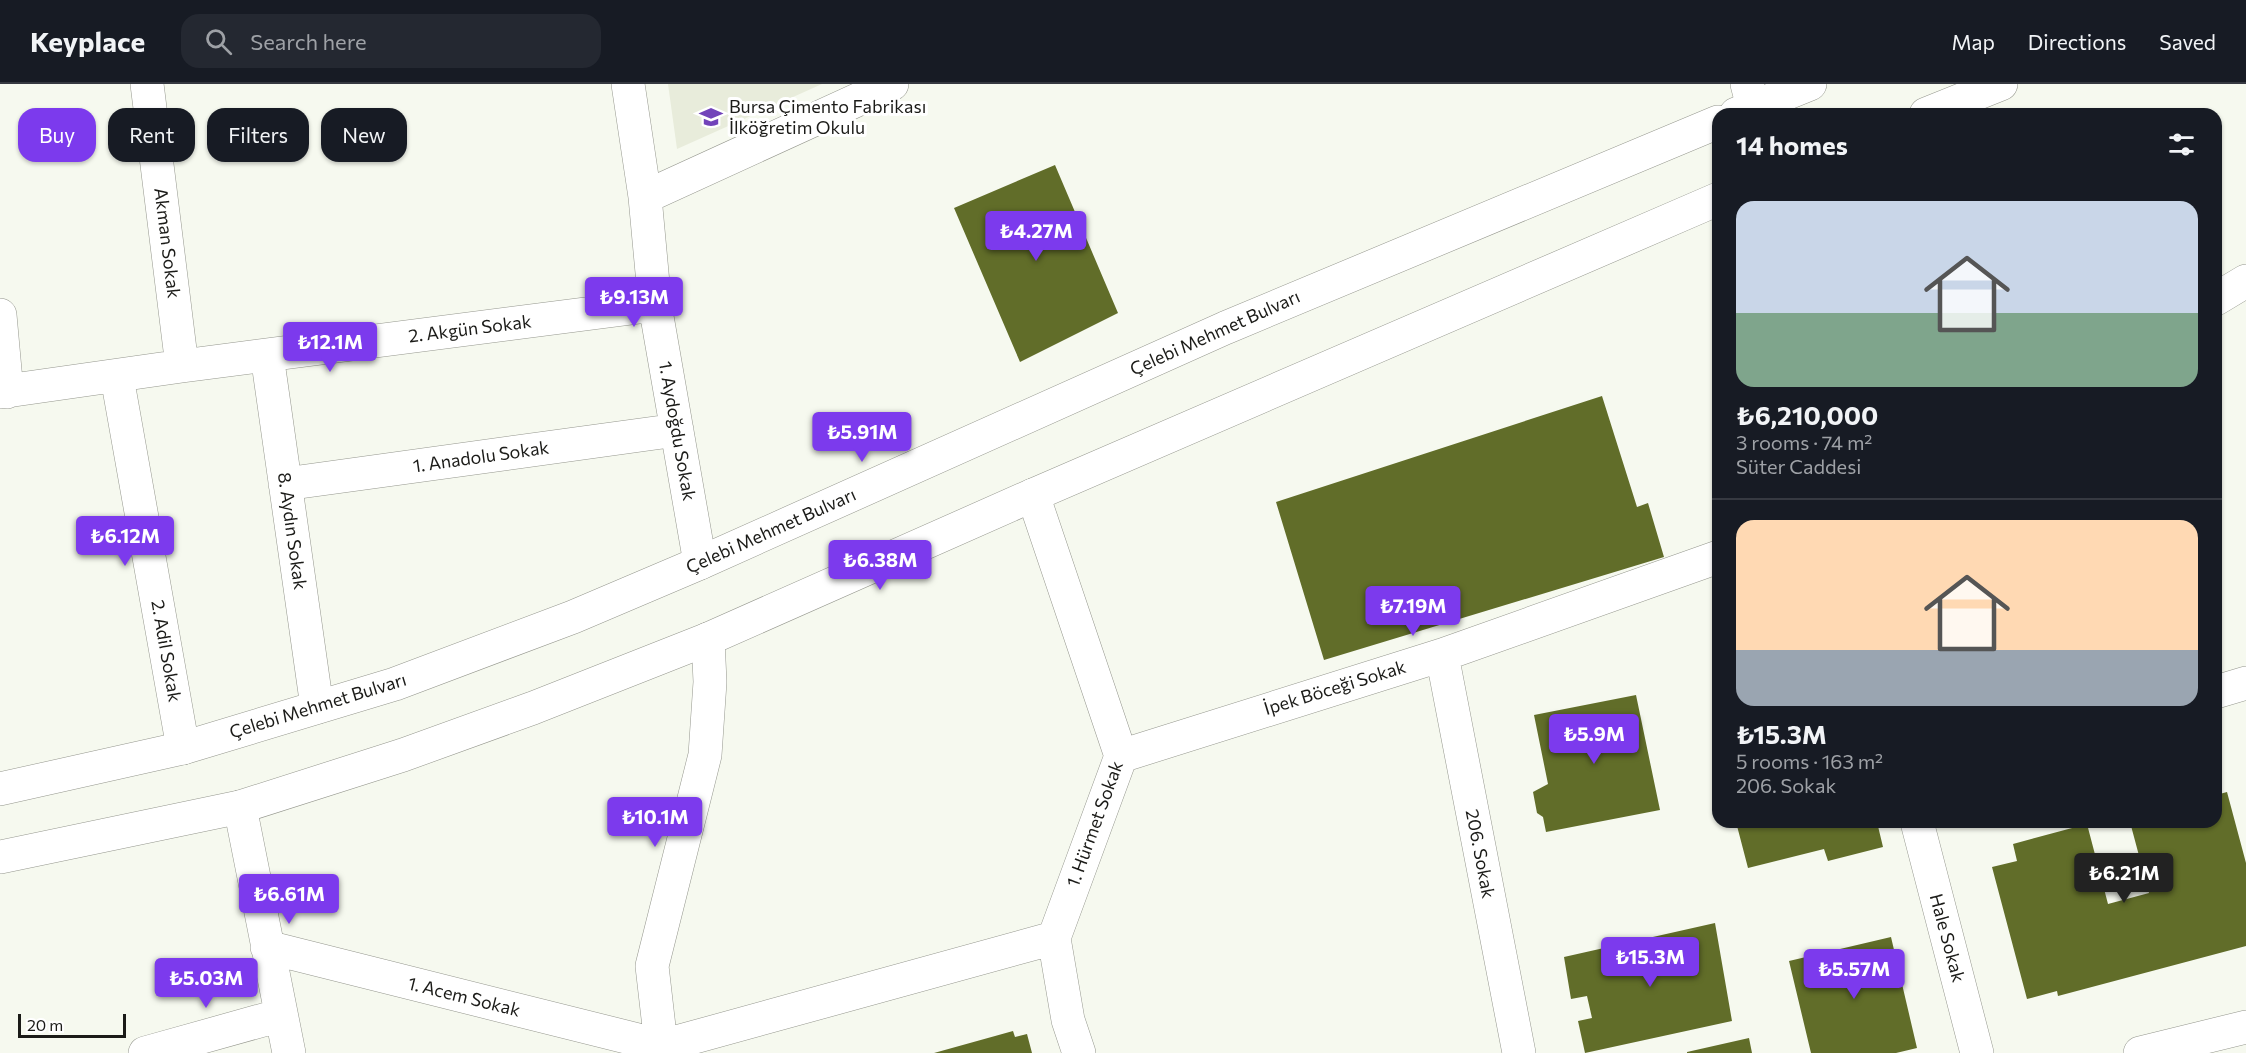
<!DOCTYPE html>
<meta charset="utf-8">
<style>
body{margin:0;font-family:Commissioner,sans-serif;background:#242831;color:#f1f3f6;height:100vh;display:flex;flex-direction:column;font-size:22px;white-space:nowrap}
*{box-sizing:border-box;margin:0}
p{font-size:20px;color:#9ea1a6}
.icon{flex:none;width:33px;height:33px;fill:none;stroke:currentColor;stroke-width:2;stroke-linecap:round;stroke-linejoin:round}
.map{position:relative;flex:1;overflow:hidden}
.details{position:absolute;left:1712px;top:24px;width:510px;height:720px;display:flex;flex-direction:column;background:#171b24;border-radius:18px;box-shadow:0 2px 4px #0004}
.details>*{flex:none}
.guide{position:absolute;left:18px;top:24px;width:570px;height:54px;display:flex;gap:12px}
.scale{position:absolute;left:18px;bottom:15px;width:108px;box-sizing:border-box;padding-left:6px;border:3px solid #1b1b18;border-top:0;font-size:16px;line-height:21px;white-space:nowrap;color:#1b1b18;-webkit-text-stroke:4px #fff;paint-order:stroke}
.price{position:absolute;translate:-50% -51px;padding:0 14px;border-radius:6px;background:#7c3aed;color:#fff;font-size:20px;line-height:39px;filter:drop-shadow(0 2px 3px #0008)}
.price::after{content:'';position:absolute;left:50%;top:36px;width:18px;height:14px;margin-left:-9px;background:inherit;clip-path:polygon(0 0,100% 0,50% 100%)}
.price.on{background:#222;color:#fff}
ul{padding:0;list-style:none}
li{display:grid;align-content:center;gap:12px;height:318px;padding:0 24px}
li+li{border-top:2px solid #363941}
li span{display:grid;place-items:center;height:186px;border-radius:18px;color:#555}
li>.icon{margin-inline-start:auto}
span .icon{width:108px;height:108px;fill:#fffc;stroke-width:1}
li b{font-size:26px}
h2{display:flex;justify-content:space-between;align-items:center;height:72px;padding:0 24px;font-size:26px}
.tag{padding:0 21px;border-radius:18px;background:#171b24;box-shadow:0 2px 4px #0004;font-size:21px;line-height:54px}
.tag.on{background:#7c3aed;color:#fff}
header{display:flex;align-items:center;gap:36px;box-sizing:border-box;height:84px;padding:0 30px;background:#171b24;border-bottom:2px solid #363941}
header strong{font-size:28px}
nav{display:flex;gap:33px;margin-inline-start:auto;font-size:21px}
.search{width:420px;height:54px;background:#242831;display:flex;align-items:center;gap:15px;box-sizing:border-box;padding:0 21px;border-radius:18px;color:#9ea1a6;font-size:22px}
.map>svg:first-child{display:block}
.built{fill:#e8ecdb}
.building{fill:#616d29}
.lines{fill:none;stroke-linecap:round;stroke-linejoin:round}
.minor-casing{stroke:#95978e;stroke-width:34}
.secondary-casing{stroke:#95978e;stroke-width:34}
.minor{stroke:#fff;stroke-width:33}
.secondary{stroke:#fff;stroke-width:33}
.labels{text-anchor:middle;stroke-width:6;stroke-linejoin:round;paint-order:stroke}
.poi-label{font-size:18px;fill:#1b1b18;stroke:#fff;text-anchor:start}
.street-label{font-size:18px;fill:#1b1b18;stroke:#fff}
</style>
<header>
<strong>Keyplace</strong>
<div class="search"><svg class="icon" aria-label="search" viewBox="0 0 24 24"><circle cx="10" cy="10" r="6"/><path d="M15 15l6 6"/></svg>Search here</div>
<nav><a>Map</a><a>Directions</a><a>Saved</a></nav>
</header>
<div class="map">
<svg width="2246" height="969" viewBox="0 0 2246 969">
<rect width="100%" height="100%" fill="#f6f9ef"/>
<path class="built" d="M668,0H822L677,65Z"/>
<path class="building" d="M1055,81L1118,229L1020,278L954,124Z
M1602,312L1637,423L1648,419L1664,473L1324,576L1276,418Z
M1636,611L1660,726L1546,748L1543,733L1537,729L1533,708L1548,700L1534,631Z
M2227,708L2246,779V862L2058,912L2057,907L2027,915L1992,783L2017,777L2013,760L2087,740L2108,820L2149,809L2130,738H2216V711Z
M1736,738H1877L1883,763L1828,777L1824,765L1748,784Z
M1715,839L1732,937L1585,969L1578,937L1592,934L1587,912L1571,915L1564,873Z
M1891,853L1917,964L1896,969H1811L1789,877Z
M1013,947L1015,953L1027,950L1032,969H934Z
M1749,954L1752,969H1687V968Z"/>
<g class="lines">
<g class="minor-casing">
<path id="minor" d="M147,0L182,282
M628,0L645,113L655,221L700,479
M1747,0L1753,23
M645,113L892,0
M2216,215L2246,197
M0,231L7,308
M267,271L317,623
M117,293L183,664
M0,308L182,282L655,221
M285,400L677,346
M1033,411L1121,672L1054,854L1068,936L1079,969
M1442,571L1519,969
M2216,608L2246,599
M1121,672L1442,571L1718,473
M240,723L289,969
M1917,738L1977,969
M267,863L662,962L1054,854
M145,969L281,931
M662,969L652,882L705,671L710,598L708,555"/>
</g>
<g class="secondary-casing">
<path id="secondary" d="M1736,30L1810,0
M1926,30L2001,0
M0,705L183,664L395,600L573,533L700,479L1225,244L1718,38
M0,773L240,723L403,671L533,624L708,555L1033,411L1718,115
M2140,969L2246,943"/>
</g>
<use href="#minor" class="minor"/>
<use href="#secondary" class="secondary"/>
</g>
<defs>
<g id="school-bare" transform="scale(1.8)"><path d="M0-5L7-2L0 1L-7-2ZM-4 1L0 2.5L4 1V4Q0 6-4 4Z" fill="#7243ba" stroke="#fff" stroke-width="2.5" paint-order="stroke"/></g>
</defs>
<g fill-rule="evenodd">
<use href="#school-bare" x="711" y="33"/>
</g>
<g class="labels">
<g class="poi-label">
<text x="729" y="29">Bursa Çimento Fabrikası<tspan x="729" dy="21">İlköğretim Okulu</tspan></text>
</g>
<g class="street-label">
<text transform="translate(167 159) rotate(83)" y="6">Akman Sokak</text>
<text transform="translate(470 245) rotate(-7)" y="6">2. Akgün Sokak</text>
<text transform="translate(1215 249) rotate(-24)" y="6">Çelebi Mehmet Bulvarı</text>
<text transform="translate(677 347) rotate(80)" y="6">1. Aydoğdu Sokak</text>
<text transform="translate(481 373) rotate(-8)" y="6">1. Anadolu Sokak</text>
<text transform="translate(292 447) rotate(82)" y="6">8. Aydın Sokak</text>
<text transform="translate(771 447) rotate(-24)" y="6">Çelebi Mehmet Bulvarı</text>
<text transform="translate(166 567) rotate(80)" y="6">2. Adil Sokak</text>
<text transform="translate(1335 604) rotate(-17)" y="6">İpek Böceği Sokak</text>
<text transform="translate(318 622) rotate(-17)" y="6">Çelebi Mehmet Bulvarı</text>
<text transform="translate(1095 740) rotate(-70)" y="6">1. Hürmet Sokak</text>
<text transform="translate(1480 770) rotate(79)" y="6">206. Sokak</text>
<text transform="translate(1947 854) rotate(75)" y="6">Hale Sokak</text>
<text transform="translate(464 913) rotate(14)" y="6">1. Acem Sokak</text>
</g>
</g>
</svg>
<div class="scale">20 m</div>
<b class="price" style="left:1036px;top:178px">₺4.27M</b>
<b class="price" style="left:634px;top:244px">₺9.13M</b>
<b class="price" style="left:330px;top:289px">₺12.1M</b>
<b class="price" style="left:862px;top:379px">₺5.91M</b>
<b class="price" style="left:125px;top:483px">₺6.12M</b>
<b class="price" style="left:880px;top:507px">₺6.38M</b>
<b class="price" style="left:1413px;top:553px">₺7.19M</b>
<b class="price" style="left:1594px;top:681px">₺5.9M</b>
<b class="price" style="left:655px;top:764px">₺10.1M</b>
<b class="price on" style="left:2124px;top:820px">₺6.21M</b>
<b class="price" style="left:289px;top:841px">₺6.61M</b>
<b class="price" style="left:1650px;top:904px">₺15.3M</b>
<b class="price" style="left:1854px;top:916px">₺5.57M</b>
<b class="price" style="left:206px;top:925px">₺5.03M</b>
<div class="guide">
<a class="tag on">Buy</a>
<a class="tag">Rent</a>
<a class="tag">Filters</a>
<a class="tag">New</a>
</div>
<section class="details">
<h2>14 homes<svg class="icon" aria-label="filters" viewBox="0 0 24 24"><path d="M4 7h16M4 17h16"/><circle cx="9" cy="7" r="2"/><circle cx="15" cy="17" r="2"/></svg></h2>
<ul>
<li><span style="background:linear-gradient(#c9d6e8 60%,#7fa58c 0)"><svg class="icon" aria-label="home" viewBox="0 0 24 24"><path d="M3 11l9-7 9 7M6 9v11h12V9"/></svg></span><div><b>₺6,210,000</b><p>3 rooms · 74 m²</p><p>Süter Caddesi</p></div></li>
<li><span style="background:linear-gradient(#ffd9b3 70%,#9aa5b1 0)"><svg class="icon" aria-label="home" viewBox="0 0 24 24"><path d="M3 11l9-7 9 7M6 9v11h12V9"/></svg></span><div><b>₺15.3M</b><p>5 rooms · 163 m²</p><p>206. Sokak</p></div></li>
</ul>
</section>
</div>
